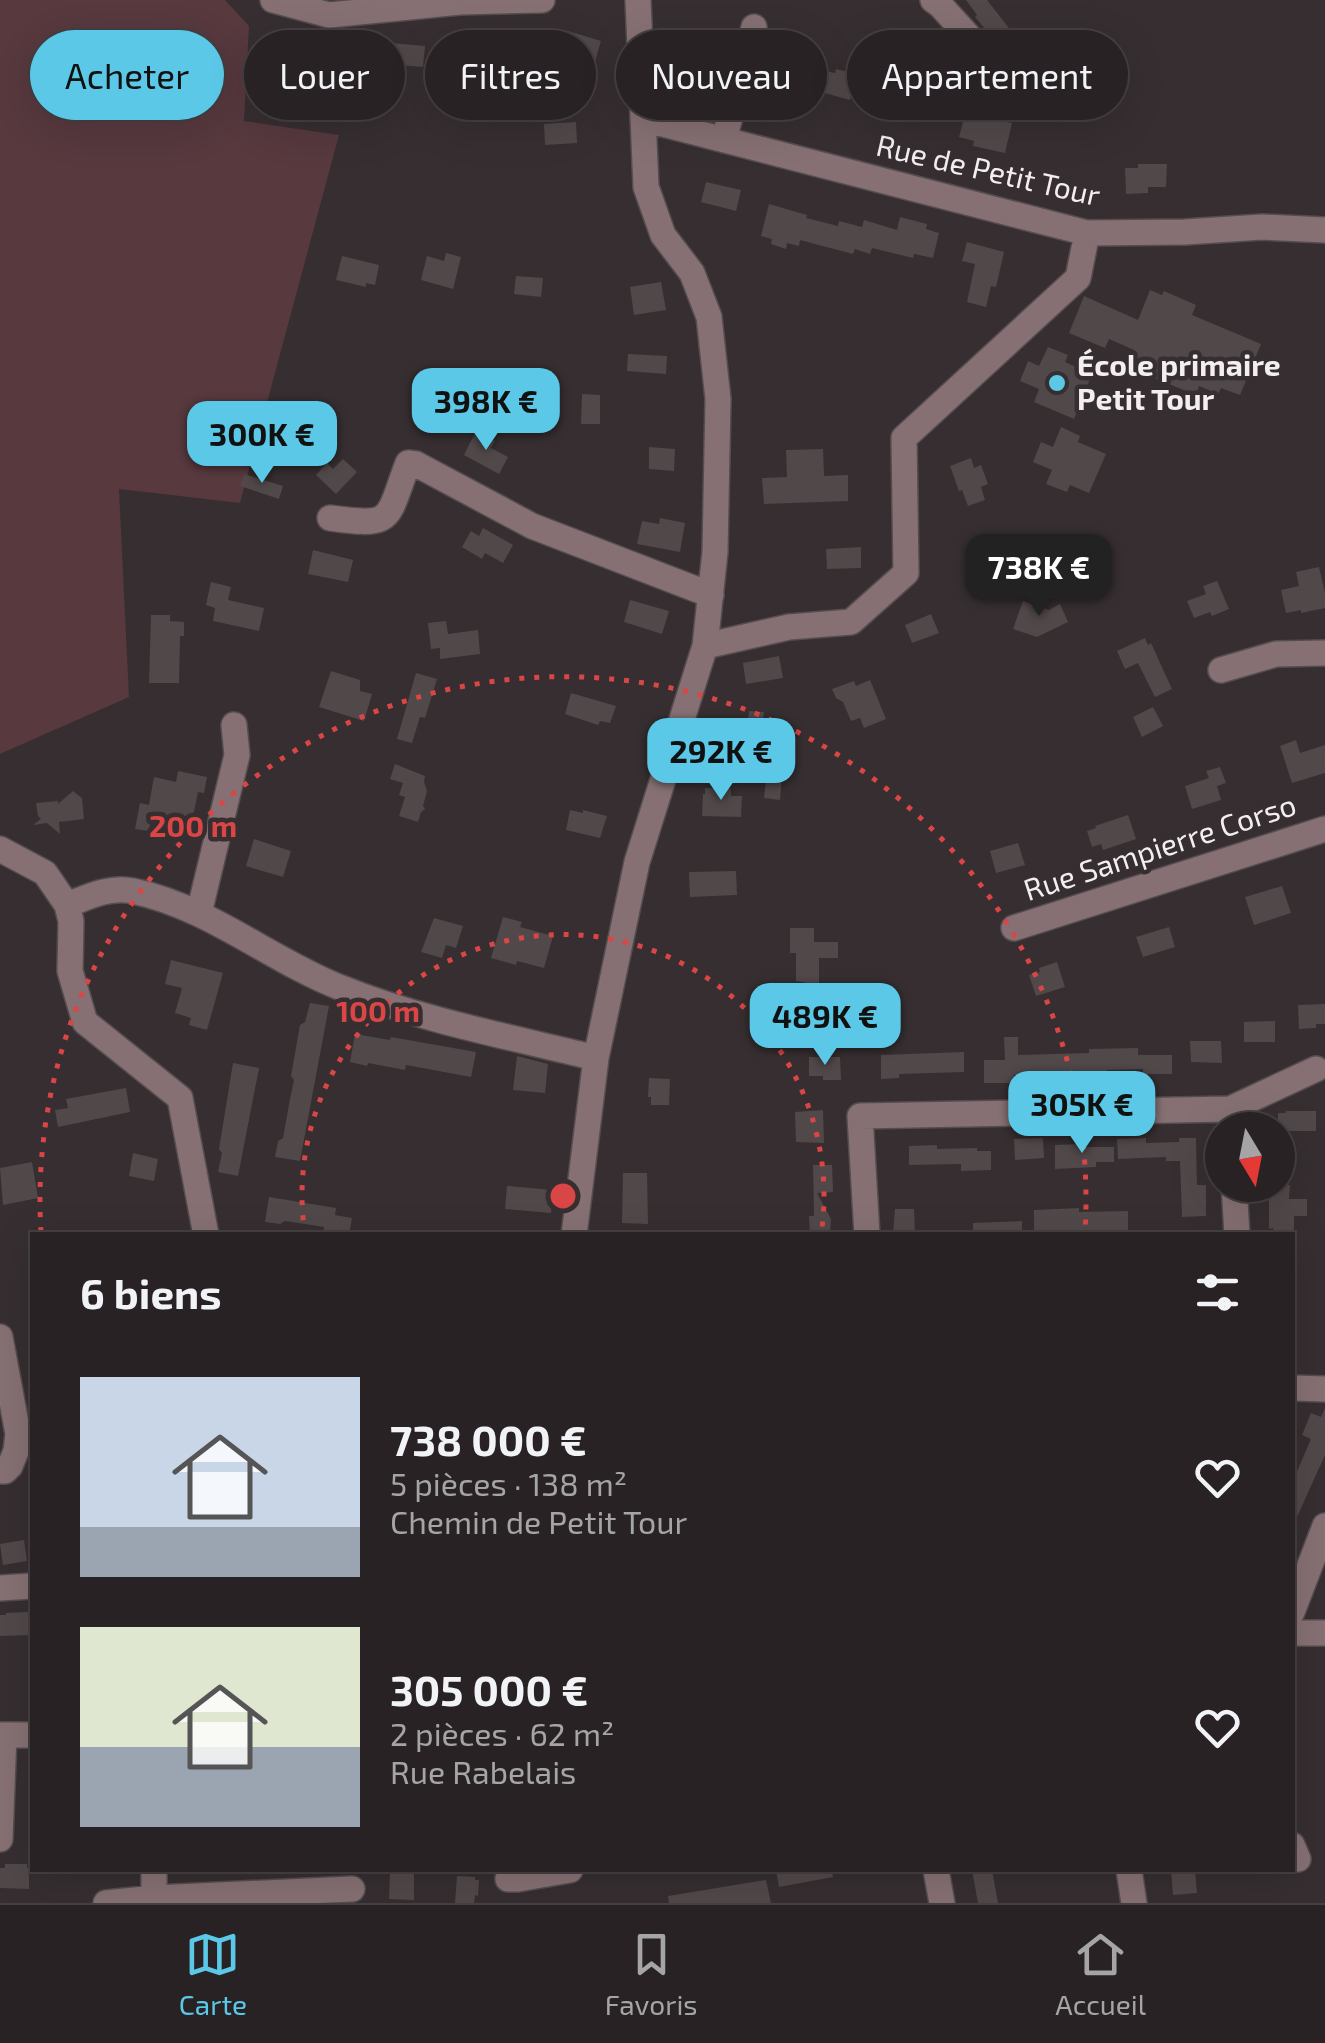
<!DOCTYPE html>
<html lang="fr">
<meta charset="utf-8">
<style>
body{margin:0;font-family:"Exo 2",sans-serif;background:#302a2c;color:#f1f3f6;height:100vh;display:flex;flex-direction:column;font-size:38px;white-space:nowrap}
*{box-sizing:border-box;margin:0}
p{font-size:32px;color:#a5a4a6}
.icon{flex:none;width:55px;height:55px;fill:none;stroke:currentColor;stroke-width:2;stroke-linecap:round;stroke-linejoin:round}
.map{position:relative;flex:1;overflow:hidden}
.drawer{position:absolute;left:30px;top:1232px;width:1265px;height:640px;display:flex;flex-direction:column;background:#282224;border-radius:0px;box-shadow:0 10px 40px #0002,0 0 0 2px #443f41}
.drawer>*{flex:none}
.top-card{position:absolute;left:30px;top:30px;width:1265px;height:90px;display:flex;gap:20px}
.needle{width:65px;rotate:170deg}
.fabs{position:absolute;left:1205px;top:1112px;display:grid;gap:20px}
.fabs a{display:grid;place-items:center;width:90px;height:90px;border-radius:50%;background:#282224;box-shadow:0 10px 40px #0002,0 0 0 2px #443f41;font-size:50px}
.price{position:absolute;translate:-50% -85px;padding:0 22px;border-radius:20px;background:#5ac8e6;color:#111;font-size:32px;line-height:65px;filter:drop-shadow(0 2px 5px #0008)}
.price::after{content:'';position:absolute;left:50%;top:60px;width:30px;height:22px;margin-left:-15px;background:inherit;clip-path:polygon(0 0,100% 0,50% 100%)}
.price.selected{background:#222;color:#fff}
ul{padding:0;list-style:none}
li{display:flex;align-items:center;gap:30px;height:250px;padding:0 50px}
li span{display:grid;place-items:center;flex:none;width:280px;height:200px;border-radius:0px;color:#555}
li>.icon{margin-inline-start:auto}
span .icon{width:120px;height:120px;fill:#fffc;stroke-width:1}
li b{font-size:42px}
h2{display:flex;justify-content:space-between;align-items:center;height:120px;padding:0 50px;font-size:42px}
.tag{padding:0 35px;border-radius:45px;background:#282224;box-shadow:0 10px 40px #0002,0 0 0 2px #443f41;font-size:35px;line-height:90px}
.tag.selected{background:#5ac8e6;color:#111}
.tab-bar{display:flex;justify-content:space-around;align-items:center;height:140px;border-top:2px solid #443f41;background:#282224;font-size:28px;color:#a5a4a6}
.tab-bar a{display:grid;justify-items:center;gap:5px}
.tab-bar .selected{color:#5ac8e6}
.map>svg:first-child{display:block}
.green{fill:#57393e}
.building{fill:#514849}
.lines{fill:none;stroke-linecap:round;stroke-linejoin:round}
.minor-casing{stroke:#544d4f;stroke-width:28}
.minor{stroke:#867073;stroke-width:25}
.ring{fill:none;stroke:#da4646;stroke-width:5;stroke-dasharray:5 10}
.poi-dot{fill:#5ac8e6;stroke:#362e30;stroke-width:4}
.labels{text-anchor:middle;stroke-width:9;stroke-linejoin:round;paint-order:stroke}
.street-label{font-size:30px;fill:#f3eeef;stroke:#362e30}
.poi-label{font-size:30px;font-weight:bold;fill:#f3eeef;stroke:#362e30;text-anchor:start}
.centre{fill:#da4646;stroke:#362e30;stroke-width:5}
.ring-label{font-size:30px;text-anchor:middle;font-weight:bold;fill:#da4646;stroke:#362e30;stroke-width:9;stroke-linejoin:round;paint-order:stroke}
</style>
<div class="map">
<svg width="1325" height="1903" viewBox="0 0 1325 1903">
<rect width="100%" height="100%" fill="#362e30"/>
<path class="green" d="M0,0H225L249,26L244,121L339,135L240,503L119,489L129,697L0,754Z"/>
<path class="building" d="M966,0H987L1016,37L1001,48L975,17L977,15Z
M568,31L601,41L594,65L560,54Z
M475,33L514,36L511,59L473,56Z
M288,37L337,39V43H362V68L289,69Z
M390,43L425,46L423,67L388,64Z
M767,64L802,73L804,66L835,73L836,69L856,74L857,70L876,74L871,96L852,91L850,100L810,89L809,92L799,90L797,98L777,93L778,87L762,83Z
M967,107L1002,116V121L1012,123L1005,153L973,146L974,141L959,137Z
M576,122L577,143L545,145L544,124Z
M1138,164H1167L1166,187H1148V193L1126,194L1125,168H1138Z
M706,182L741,190L736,211L701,202Z
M769,204L807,215L806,218L838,226L839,221L862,227L864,220L897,230L900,217L927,224L926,229L939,233L933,258L914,254L913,258L872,248L870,254L855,249L853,254L800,240L799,246L787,243L786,249L771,244L772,239L761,236Z
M967,242L1004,252L996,287L991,286L986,307L967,302L975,264L962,261Z
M446,253L461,257L453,289L421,280L427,256L444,261Z
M342,256L379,265L375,285L366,283V287L336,280Z
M516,276L543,278L541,297L514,294Z
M661,282L666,310L634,315L630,287Z
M1150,290L1162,295L1164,291L1196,305L1192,315L1261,344L1240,395L1221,388L1218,394L1199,386L1196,395L1127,367L1134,350L1109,339L1105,348L1069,333L1084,296L1138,320Z
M1048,347L1068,355L1065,362L1092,374L1074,419L1034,402L1039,389L1020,381L1028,361L1039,366Z
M628,354L667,356L666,374L627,371Z
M468,392L486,403L473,426L454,415Z
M582,394L600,395V424H581Z
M1061,427L1080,436L1078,442L1106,454L1089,493L1070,485L1067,492L1046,484L1052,470L1033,462L1041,442L1053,447Z
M476,431L495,441L491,448L508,457L499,474L464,455Z
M649,447L675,449L674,471L649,469Z
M823,449L824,476L848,475V501L764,504L762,478L787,477L786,450Z
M971,458L974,468L981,465L988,484L981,487L985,500L968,506L962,490L959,491L950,466Z
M343,459L357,472L336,494L316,475L327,463L333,469Z
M244,474L283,486L279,499L240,486Z
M660,518L685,523L680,552L637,544L642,521L659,524Z
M483,528L513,545L503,563L485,553L482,559L462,547L471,531L479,536Z
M861,547V568L827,569L826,549Z
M313,550L353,560L348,582L308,574Z
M1319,567L1325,593V608L1301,613V610L1286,613L1281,590L1299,586L1296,572Z
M1217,581L1229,609L1212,616L1210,612L1194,618L1187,601L1206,594L1203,586Z
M211,582L231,587L228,600L264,608L259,631L213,621L215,608L206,605Z
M630,600L669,611L662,634L624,622Z
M1023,601L1049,610L1060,604L1068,622L1037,637L1013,629Z
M931,614L939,633L912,643L905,625Z
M151,615H170V621L184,622V636H180L179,683H149Z
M446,621L448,634L478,630L480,654L440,659V648L431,649L428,623Z
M1145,638L1148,645L1151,643L1172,689L1155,697L1138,663L1125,669L1117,651Z
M779,656L783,678L746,684L743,663Z
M331,671L360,680V691L372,694L364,721L319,707Z
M416,673L437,679L425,718L420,717L412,743L397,739Z
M870,680L886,719L864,728L860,718L851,721L843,702L836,698L832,689L854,681L856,686Z
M571,693L616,706L610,723L600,721L598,725L565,714Z
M1153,707L1163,726L1142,737L1133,717Z
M749,711L764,712L763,722L775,723L773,745L726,742L728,720L748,722Z
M1296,740L1300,753L1325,745V773L1292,783L1280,746Z
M768,762L783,763L780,800L764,798Z
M395,764L425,776L424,782L427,791L423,806L425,809L421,812L418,822L399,816L405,797L399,795L403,783L390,779Z
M1220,767L1226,783L1217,786L1221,800L1192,809L1185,786L1209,778L1206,771Z
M178,771L207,777L204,793L198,792L191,826L179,824L178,828L151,822L148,831L135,829L140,803L149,805L154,777L176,782Z
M705,788L731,789V796H742L741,817L702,816L703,794H705Z
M73,791L82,798L84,819L59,822L60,834L47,823L33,825L41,819L38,816L36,803L58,801V804Z
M570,810L583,813V810L607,816L600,838L566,830Z
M1128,815L1136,839L1103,850L1101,844L1092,847L1087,831L1096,828L1095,826Z
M254,839L291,851L283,877L246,866Z
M1018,843L1025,865L996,873L990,851Z
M736,871L737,895L690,897L689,872Z
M1282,886L1291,913L1254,925L1245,897Z
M503,917L522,922L520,927L553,936L544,968L517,961L516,965L491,958Z
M434,918L463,926L456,948L446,945L442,958L421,952Z
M1169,927L1175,947L1143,957L1136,937Z
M790,928H814V942H838V958H819V985L796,981V953H790Z
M171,960L223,973L207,1030L189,1025L191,1018L175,1013L182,988L165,984Z
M1057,962L1065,987L1036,996L1029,975L1040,972L1039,968Z
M310,1003L329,1006L300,1161L275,1157L278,1141L283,1138L290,1099L294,1080L291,1076L300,1025L305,1022Z
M1325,1004V1024H1316V1028L1299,1029L1298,1005Z
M1275,1021V1042H1244V1022Z
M355,1034L390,1040L391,1037L476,1052L471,1077L406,1065L405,1070L368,1063L367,1066L350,1062Z
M1004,1037H1018V1055L1089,1053V1049L1138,1048V1055H1172V1074H1143V1069L1107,1070V1073L1065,1074V1077L1048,1078V1074L1014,1075V1083H984V1060H1005Z
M1190,1041H1221L1222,1063L1191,1062Z
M964,1052V1072L899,1074V1078L881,1079V1055Z
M517,1056L548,1064L545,1093L513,1090Z
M809,1057H840L841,1080H823V1076H809Z
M233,1063L259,1068L238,1176L218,1172L222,1153L219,1149Z
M649,1078L670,1079L669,1105H651V1097H648Z
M126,1088L130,1112L58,1127L55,1110L68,1108L66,1099Z
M823,1110L824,1143L796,1142L795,1112Z
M1286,1111H1316V1131H1278V1113H1286Z
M1043,1138L1044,1158L1015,1160L1014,1139Z
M1146,1138V1143L1179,1142V1138H1196L1197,1185H1206V1216L1182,1217L1180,1161H1166V1157L1118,1159L1117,1139Z
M1082,1144V1147H1114V1162H1096V1167L1055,1169V1145Z
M937,1145V1149L977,1148V1151H991V1170L961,1171V1164L909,1165V1146Z
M133,1153L158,1159L154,1181L129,1176Z
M32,1162L38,1198L3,1205L0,1168Z
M813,1165H832L833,1192L817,1193L831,1219L830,1235H810L809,1216H814Z
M623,1173H647L648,1224L622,1223Z
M1269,1185H1290L1289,1199H1307V1216H1294V1235H1274L1273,1228L1269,1229Z
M507,1186L553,1190L551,1213L505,1209Z
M269,1197L336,1208L335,1215L352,1218L349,1235H323L324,1227L285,1221L280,1224L265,1222Z
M1079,1208V1212L1128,1211V1231L1034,1233V1210Z
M895,1209H914L915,1235H893Z
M1022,1221V1235H973V1223Z
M1325,1408V1455L1292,1528V1483L1311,1439L1302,1435L1311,1413L1321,1417Z
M24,1540L27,1561L3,1565L0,1544Z
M29,1612L31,1615V1635L0,1636V1615H6V1613Z
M5,1864H27V1868H29V1889L0,1888V1868H5Z
M776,1870H832L833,1877L779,1887Z
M972,1870H992L998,1903H978Z
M1171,1870H1195L1197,1893L1173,1895Z
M390,1873L414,1874V1900L389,1899Z
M457,1876L475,1877V1880H479L478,1896L475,1895L474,1903H455Z
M766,1880L771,1903H669L668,1896Z"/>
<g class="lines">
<g class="minor-casing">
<path id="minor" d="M273,0L329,15L460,2L542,0
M933,0L940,5L992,62
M643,119L1087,233L1185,232L1262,227L1325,230
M724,140L754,27
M330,518C395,527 386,521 408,463L416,464L532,526L711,595
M705,646L789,627L851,622L906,573L904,438L1078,278L1087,233
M1221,670L1276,654L1325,653
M0,849L45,873L67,905L71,921L70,971L85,1022L180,1098L206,1235
M67,905C88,897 110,886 133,891C209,907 269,959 339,987C421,1020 510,1037 596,1058
M199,913L237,755L234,725
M1014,928L1325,829
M1230,1109L1316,1069
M1234,1185L1237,1235
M574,1235L596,1058L637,862L705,646L715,552L718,399L709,317L692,273L663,235L646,187L638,0
M867,1235L860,1116L1230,1109L1231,1130
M0,1337L18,1434L16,1451L10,1466L5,1471H0
M1292,1388L1325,1389
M0,1588L32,1586
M1292,1612L1325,1526
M1292,1633H1325
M0,1735H32
M0,1839L4,1735
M1292,1845L1298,1859
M154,1870V1898L352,1889
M936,1870L942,1903
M1129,1870L1134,1903
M508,1879H518L570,1870
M106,1903L154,1898"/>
</g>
<use href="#minor" class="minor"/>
</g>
<g class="ring">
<path d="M305 1235A261 261 0 1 1 821 1235"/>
<path d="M41 1232A523 523 0 1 1 1085 1232"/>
</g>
<circle class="poi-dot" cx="1057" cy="383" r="10"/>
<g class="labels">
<g class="street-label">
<text transform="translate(988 171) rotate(13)" y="10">Rue de Petit Tour</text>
<text transform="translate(1160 848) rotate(-18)" y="10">Rue Sampierre Corso</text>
</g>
<g class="poi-label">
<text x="1077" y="376">École primaire<tspan x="1077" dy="34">Petit Tour</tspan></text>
</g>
</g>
<circle cx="563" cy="1196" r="15" class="centre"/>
<g class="ring-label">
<text x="193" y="837">200 m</text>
<text x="378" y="1022">100 m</text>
</g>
</svg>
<div class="fabs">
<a><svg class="needle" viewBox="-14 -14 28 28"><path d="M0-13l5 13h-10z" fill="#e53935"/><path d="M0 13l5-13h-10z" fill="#a5a4a6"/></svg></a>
</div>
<b class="price" style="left:486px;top:453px">398K €</b>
<b class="price" style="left:262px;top:486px">300K €</b>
<b class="price selected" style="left:1039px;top:619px">738K €</b>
<b class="price" style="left:721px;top:803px">292K €</b>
<b class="price" style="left:825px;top:1068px">489K €</b>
<b class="price" style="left:1082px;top:1156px">305K €</b>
<div class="top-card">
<a class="tag selected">Acheter</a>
<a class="tag">Louer</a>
<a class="tag">Filtres</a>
<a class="tag">Nouveau</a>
<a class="tag">Appartement</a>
</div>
<section class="drawer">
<h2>6 biens<svg class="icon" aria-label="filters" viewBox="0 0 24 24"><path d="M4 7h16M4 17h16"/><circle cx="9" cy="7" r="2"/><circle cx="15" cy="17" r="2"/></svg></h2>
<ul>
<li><span style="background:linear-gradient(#c9d6e8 75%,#9aa5b1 0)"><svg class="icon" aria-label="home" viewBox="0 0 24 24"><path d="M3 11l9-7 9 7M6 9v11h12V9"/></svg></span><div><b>738 000 €</b><p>5 pièces · 138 m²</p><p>Chemin de Petit Tour</p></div><svg class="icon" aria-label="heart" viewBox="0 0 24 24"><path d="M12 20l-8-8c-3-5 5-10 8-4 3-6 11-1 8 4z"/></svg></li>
<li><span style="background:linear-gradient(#dfe7d0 60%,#9aa5b1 0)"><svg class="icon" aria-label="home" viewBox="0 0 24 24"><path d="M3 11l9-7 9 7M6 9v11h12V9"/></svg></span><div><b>305 000 €</b><p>2 pièces · 62 m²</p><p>Rue Rabelais</p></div><svg class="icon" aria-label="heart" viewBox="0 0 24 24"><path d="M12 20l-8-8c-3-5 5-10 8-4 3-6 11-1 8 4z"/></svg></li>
</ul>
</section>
</div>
<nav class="tab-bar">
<a class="selected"><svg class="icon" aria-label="map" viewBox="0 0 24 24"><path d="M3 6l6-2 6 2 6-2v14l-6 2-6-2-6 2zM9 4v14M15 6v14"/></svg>Carte</a>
<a><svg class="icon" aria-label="saved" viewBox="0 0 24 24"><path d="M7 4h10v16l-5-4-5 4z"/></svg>Favoris</a>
<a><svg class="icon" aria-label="home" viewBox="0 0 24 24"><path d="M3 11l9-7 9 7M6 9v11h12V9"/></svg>Accueil</a>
</nav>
